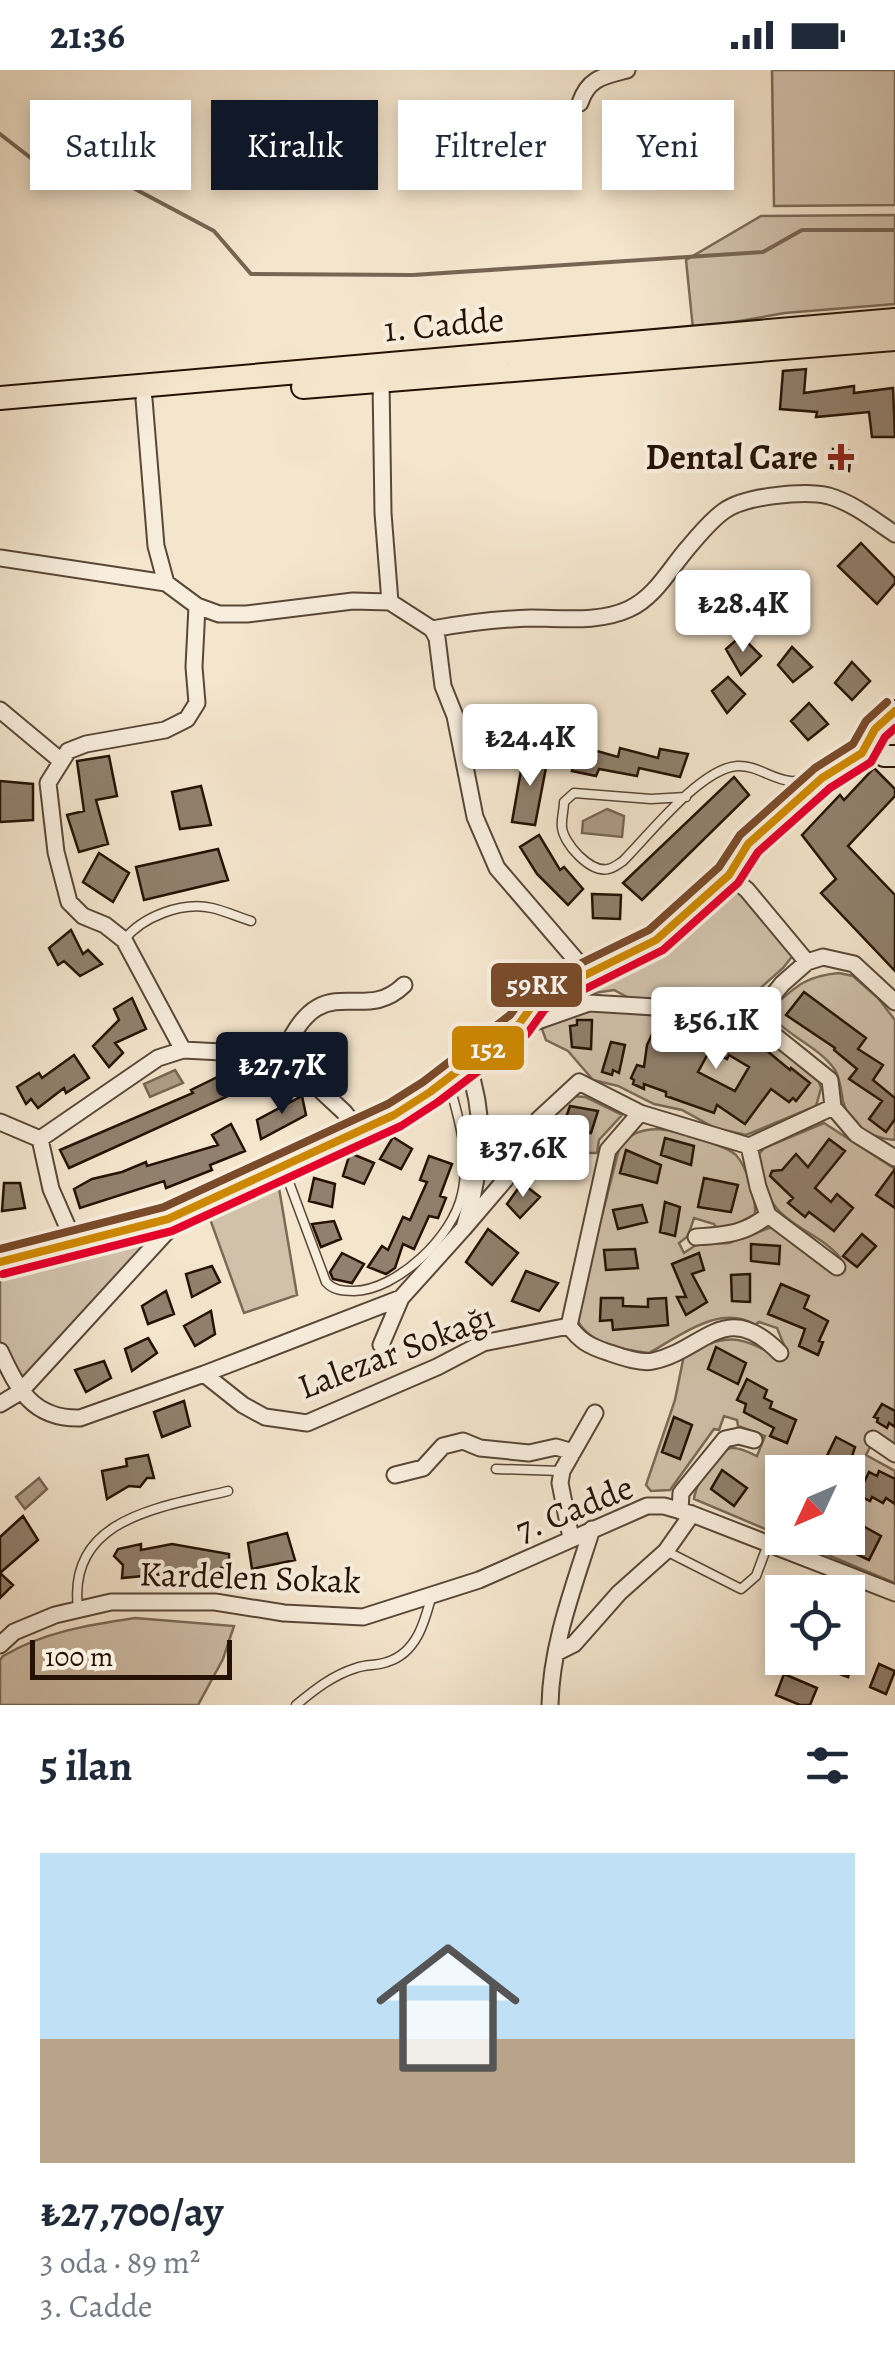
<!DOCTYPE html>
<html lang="tr">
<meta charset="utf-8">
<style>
body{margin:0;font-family:Alegreya,serif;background:#f2f2f3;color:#1f2937;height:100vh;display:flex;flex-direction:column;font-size:38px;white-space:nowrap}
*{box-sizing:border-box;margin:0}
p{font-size:32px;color:#747a83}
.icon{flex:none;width:55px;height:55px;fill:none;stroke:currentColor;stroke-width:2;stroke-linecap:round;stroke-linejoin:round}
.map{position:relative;height:1635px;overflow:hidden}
.side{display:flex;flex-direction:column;background:#fff;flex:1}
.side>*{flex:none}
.banner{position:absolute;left:30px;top:30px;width:835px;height:90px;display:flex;gap:20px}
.needle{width:65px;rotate:226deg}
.tools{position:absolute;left:765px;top:1385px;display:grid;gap:20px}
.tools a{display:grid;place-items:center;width:100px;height:100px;border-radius:0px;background:#fff;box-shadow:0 5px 15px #0003;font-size:50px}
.scale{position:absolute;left:30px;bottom:25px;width:202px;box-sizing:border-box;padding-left:10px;border:5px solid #251205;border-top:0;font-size:28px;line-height:35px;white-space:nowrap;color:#251205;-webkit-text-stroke:8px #f8eede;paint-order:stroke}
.price{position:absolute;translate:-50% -85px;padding:0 22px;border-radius:10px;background:#fff;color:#222;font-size:32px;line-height:65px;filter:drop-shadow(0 2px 5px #0008)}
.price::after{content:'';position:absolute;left:50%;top:60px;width:30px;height:22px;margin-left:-15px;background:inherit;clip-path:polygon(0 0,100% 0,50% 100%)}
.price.active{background:#111827;color:#fff}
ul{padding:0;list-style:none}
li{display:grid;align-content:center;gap:20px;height:530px;padding:0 40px}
li span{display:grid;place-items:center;height:310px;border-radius:0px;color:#555}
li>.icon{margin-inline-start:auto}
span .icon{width:180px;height:180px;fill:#fffc;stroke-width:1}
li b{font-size:42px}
h2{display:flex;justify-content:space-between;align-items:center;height:120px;padding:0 40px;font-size:42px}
.chip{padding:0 35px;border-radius:0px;background:#fff;box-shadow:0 5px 15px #0003;font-size:35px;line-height:90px}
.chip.active{background:#111827;color:#fff}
.status{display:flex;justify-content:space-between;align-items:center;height:70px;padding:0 50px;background:#fff;direction:ltr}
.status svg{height:28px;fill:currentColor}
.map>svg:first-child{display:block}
.green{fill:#d1c1ab;stroke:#7b6a58;stroke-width:2.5}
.water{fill:#ae9d89;stroke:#776554;stroke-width:2.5}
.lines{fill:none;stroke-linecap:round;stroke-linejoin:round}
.stream{stroke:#776554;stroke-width:4}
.building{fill:#91806d;stroke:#251205;stroke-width:2.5;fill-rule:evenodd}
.service-casing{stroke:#594737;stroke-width:11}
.minor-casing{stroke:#594737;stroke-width:19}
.secondary-casing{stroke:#251205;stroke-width:24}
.primary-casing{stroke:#251205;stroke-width:26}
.service{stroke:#f8eede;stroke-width:8}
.minor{stroke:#f8eede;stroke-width:15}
.secondary{stroke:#f8eede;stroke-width:20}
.primary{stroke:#f4e5cd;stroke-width:22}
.bus-1-casing{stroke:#f8eede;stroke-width:15}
.bus-2-casing{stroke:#f8eede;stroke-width:15}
.bus-3-casing{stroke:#f8eede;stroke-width:15}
.bus-1{stroke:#cd8801;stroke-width:8}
.bus-2{stroke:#e4002b;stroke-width:8}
.bus-3{stroke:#7a4b2a;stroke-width:8}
.poi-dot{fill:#8f2418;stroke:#f8eede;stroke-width:4}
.labels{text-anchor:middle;stroke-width:8;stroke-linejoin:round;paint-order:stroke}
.street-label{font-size:35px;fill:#251205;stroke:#f8eede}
.poi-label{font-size:35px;font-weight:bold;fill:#251205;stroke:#f8eede;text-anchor:end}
.line-badge{stroke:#f8eede;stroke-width:4}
.badge-label{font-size:28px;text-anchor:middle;font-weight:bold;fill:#fff}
</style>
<div class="status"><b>21:36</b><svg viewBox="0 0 49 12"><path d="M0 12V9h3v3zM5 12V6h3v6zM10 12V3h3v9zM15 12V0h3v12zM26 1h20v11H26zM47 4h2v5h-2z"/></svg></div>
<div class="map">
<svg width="895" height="1635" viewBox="0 0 895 1635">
<rect width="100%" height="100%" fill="#f4e5cd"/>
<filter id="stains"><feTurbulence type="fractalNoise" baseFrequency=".002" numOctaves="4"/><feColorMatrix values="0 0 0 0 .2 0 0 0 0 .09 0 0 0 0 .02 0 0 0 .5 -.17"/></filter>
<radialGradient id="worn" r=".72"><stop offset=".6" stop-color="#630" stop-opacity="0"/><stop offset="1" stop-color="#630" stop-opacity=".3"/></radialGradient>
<path class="green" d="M772,0H895V135L774,136Z
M895,145V234L785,243L693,259L686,190L761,146Z
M736,821L743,822L794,884L783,898L738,938L679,930L655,932L629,928L614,920L588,924L548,938L535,946L546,934L593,915L654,882L719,830Z
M839,903L853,906L878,928L895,950V1070C871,1068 849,1057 843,1031C841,1021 840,1008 835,1000C820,978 792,968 774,949V936C797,915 807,906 839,903Z
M593,939L751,956L794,987L818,1009L821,1018L816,1036L746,1065L715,1058L682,1040L654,1034L618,1016L593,1010L568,981L546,970L542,959L564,945Z
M572,1026L585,1027L622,1045L599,1070L597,1083H587L542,1067L556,1039Z
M824,1053L895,1099V1375L872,1373L866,1385L895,1401V1513L787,1468H848V1402H782V1466L694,1429C695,1415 716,1378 733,1378C741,1378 750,1383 757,1386L765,1366L738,1356L737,1350L724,1346L719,1360L714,1359L670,1420L651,1421L646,1415L675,1330L684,1285C726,1264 737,1264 778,1287L784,1275L777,1258L759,1252L755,1255C721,1233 680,1266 649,1283C622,1280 587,1274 576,1247L620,1075C642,1050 673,1060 700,1069C711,1073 727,1077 736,1085C747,1097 756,1128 755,1144L720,1163L714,1154L694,1148L688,1166L679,1173L684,1183L696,1175L729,1173L772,1157L841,1193V1189C822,1163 783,1157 768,1125C763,1113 761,1098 758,1085L764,1078Z
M279,1118L297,1225L244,1243L210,1149L226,1135Z
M168,1149L20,1322L0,1281V1192Z
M135,1548L234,1556L223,1589L198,1635H0V1590L3,1586C44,1562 88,1555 135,1548Z"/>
<path class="water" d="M607,739L624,746L622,767L582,763L583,751Z
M175,1000L183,1013L150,1027L144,1014Z
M39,1408L47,1419L25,1439L16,1427Z"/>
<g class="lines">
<path class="stream" d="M0,64L67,116L120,111L214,161L251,204L413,205L763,182L802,160H895"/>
</g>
<path class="building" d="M806,299L804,323L854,316V323L893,318L895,367H872L869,342L816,347L817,342L780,339L783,301Z
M833,379L851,381L849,401L831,398Z
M861,473L895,508V513L877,534L838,496Z
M785,521L801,538L784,559L767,540Z
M741,566L761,586L741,605L726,579Z
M792,577L812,597L793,612L778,595Z
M852,592L870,611L852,630L835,613Z
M728,607L745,624L727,643L712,621Z
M809,633L828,654L808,670L791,651Z
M579,676L618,687L620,678L658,688L660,679L688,684L680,707L639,698L637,706L599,699L596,706L572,701Z
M524,683L548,687L535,755L512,752Z
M109,686L117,726L96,730L108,774L79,782L67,745L84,741L77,691Z
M874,698L895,719V726L848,776L895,825V901L821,823L836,809L802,765L840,725L844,730Z
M734,707L749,725L642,830L623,813Z
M0,711L33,714V750L0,752Z
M201,716L211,755L180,759L172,722Z
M539,765L560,800L564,797L583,819L568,835L537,804L520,777Z
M218,779L228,810L144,830L136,797Z
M99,783L129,803L113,832L83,812Z
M592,824L621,825L620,849L593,848Z
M71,860L83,884L88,880L102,894L80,906L64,891L58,895L49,878Z
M804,922L866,968L858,979L883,995L873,1010L895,1028V1049L886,1062L869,1049L882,1031L849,1009L857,999L834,980L835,978L786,945Z
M132,928L146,959L115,973L123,983L109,997L93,976L119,950L114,939Z
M577,950H592L591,979L572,977L570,956L577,955Z
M664,956L687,966L689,961L697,966L700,959L725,970L730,958L747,964L790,1000L791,998L810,1013L796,1031L793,1028L789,1032L771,1019L745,1054L717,1035L714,1043L666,1026V1022L644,1014V1019L633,1014L634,1010L631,1008L637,995L644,997L647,975L655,958L661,960ZM710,980L727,989L729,985L749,997L735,1021L698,1002Z
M611,972L625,975L619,1003L613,1000L612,1005L602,1002Z
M74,985L89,1008L66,1023L64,1018L38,1038L31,1029L26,1034L17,1017L39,1003L42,1008Z
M238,997L248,1017L69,1098L60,1080L193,1023L191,1020Z
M302,1026L306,1045L261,1069L257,1050Z
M570,1036L598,1041L591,1063L563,1056Z
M231,1054L245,1081L210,1095L212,1100L166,1118L164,1111L80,1138L74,1119L92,1109L122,1102L146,1092L147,1096L218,1075L212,1065Z
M393,1067L412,1079L401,1099L380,1089Z
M665,1068L694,1076L691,1095L661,1085Z
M829,1069L845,1081L815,1118L831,1132L837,1124L853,1138L834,1161L809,1142L805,1147L788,1133L793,1128L770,1106L772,1101L782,1100L796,1084L808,1097Z
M626,1080L661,1095L657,1113L620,1103Z
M350,1083L374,1093L364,1114L343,1106Z
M429,1086L452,1094L440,1126L446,1128L438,1148L429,1146L414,1179L403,1174L395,1198L386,1204L368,1197L382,1176L388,1180L403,1147L410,1150L427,1112L420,1110Z
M895,1099V1138L876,1125Z
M314,1108L335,1114L332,1137L309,1131Z
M704,1108L738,1115L731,1142L698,1137Z
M4,1113H20L25,1138L2,1141Z
M522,1113L540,1127L520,1148L507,1134Z
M665,1132L680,1137L675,1166L660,1162Z
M642,1135L647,1152L618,1159L613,1140Z
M334,1151L341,1169L321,1177L312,1154Z
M488,1159L518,1183L492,1215L466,1192Z
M862,1164L876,1176L857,1197L843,1186Z
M751,1174L780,1176L779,1194L751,1191Z
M635,1179L638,1198L606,1200L604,1180Z
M342,1183L364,1194L352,1213L333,1209L330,1202Z
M699,1183L704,1200L692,1204L707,1232L686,1245L677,1227H686L672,1194Z
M212,1196L220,1212L192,1227L186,1204Z
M526,1201L558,1213L539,1241L512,1231Z
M750,1204V1232L732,1231L731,1205Z
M781,1214L809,1226L804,1238L828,1251L819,1271L823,1272L818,1285L799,1276L805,1259L768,1244Z
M166,1221L174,1244L148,1254L142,1236Z
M601,1228H623V1236L648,1237V1229L666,1228L668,1255L613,1260L612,1250L600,1251Z
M211,1241L215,1264L195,1276L184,1256Z
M148,1268L157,1283L132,1301L125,1279Z
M716,1277L746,1293L738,1314L708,1299Z
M104,1291L111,1308L86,1322L75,1300Z
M747,1309L767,1320L764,1328L772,1332L770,1338L796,1350L787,1373L770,1366L774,1358L744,1342L746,1334L737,1330Z
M184,1331L190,1356L162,1367L154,1342Z
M882,1334L895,1341V1357L889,1353L887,1358L877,1352L878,1348L874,1347Z
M674,1347L692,1355L680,1389L662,1382Z
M836,1367L855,1377L848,1399L824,1392Z
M148,1385L154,1408H147L140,1417L129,1416L107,1429L102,1401L127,1396L126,1389Z
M722,1400L747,1418L734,1436L711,1419Z
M879,1401L895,1409V1434L886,1428L883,1433L872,1427L870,1431L858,1425L869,1402L877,1406Z
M23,1446L38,1470L0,1503L13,1515L0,1528V1467Z
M863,1456L881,1466L869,1490L854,1483Z
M287,1463L295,1490L252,1499L248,1473Z
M141,1474V1480L172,1474L229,1484V1496L221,1498L219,1505L210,1507L174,1503L122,1508L123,1495L114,1486L118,1479Z
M833,1588H854L848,1607L829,1600Z
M879,1594L895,1601L886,1624L870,1617Z
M784,1604L817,1618L810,1635H800L776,1625Z"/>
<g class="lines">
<g class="service-casing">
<path id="service" d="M686,727L651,729L574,723L564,732C564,740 561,749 562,757C563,773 590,803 608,799C614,798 618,794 623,791C649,765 700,699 737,696C757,695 771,709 790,711C797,712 806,709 814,709
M124,870C142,847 182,831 212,838C225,841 238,847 251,851
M284,1099L326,1212C333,1220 342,1221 354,1221C397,1220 453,1167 462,1124C471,1087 458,1045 448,1010
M496,1399L562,1401
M666,1481L741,1519L756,1506L768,1474
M78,1538C67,1447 163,1437 228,1421
M296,1635C314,1620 333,1605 356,1598C366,1594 377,1596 387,1592C417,1583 425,1551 432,1524"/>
</g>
<g class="minor-casing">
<path id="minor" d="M580,33C588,8 604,6 627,0
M381,311L383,443L390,532
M144,329L156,476L166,513
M0,488L166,513L197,536L219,544H247L353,531L390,532L432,559
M197,536L194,597L197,633L187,649L165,660L86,674L68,681L48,713L56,782L69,832L83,846L105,855L124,870L183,980L283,985L344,1042L360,1062
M432,559C465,553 497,549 531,548C563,548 599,553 629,539C655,527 669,500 687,479C697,467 711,450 724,441C744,426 805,420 829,426C853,433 874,450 895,464
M432,559L437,568L443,616L455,646L475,747L497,798L588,904
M0,640L60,690
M729,805L747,820L807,892
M754,949L830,1010L833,1037L856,1064L895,1088
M519,954L535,952L589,933L689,939L754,949L782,914L807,892L823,887L854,894L895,932
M283,985C321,893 361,957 404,915
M467,993C488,1051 481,1101 464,1158L505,1110L539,1049L579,1012L640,1043L749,1076L833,1037
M0,1052L40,1069
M749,1076L758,1117L768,1145L837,1197
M696,1167C725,1165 746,1164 768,1145
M75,1174L51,1119L40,1069L158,988L183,980
M569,1256C580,1271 589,1276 607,1282C619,1286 640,1294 653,1291C705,1280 725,1227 780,1283
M569,1256L608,1080L640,1043
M381,1275L401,1228
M0,1281C18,1319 32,1349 80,1348L204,1304L243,1335L265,1347L307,1353L437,1297L483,1273L569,1256
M204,1304L401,1228L464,1158
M0,1334L20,1322L183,1144
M873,1369L895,1384
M395,1405L423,1398L443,1376L463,1371L480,1378L529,1383L556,1377L573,1382
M680,1441L681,1423L725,1369L739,1366L754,1370
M571,1468L560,1413L562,1401L595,1343
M0,1575L14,1562L55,1545L111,1532H215L284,1543L363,1547L479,1510L647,1436H664L692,1444L895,1523
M556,1583L574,1574L619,1523L666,1481L692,1444
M550,1635C551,1575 574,1516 592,1459"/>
</g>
<g class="secondary-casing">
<path id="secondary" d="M862,683L875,659L895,641
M0,1192L168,1149L394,1045L430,1022L519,954L537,929L656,870L729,805L748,774L822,708L862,683L875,680L884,686H895"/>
</g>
<g class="primary-casing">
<path id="primary" d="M303,317L895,269
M0,328L895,250"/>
</g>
<use href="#service" class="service"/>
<use href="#minor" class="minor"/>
<use href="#secondary" class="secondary"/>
<use href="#primary" class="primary"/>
<g class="bus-1-casing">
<path id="bus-1" d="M0,1192L168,1149L394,1045L430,1022L519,954L537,929L656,870L729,805L748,774L822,708L862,683L875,659L895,641"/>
</g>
<g class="bus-2-casing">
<path id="bus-2" d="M3,1204L172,1161L401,1056L438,1032L527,964L545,939L663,880L738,813L758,782L830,718L871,692L885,667L895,658"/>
</g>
<g class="bus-3-casing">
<path id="bus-3" d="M0,1179L164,1137L388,1034L423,1012L510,945L530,918L649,860L719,797L740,765L815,698L853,674L866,651L887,632"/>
</g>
<use href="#bus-1" class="bus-1"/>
<use href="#bus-2" class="bus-2"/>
<use href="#bus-3" class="bus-3"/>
</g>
<path class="poi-dot" d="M836 372h10v10h10v10h-10v10h-10v-10h-10v-10h10z"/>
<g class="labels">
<g class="street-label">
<text transform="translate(444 254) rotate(-5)" y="12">1. Cadde</text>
<text transform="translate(396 1281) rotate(-21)" y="12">Lalezar Sokağı</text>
<text transform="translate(574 1438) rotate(-22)" y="12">7. Cadde</text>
<text transform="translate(250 1507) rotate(2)" y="12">Kardelen Sokak</text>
</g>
<g class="poi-label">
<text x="818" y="399">Dental Care</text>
</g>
</g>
<g class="line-badge">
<rect x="489" y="891" width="95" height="48" rx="10" fill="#7a4b2a"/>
<rect x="450" y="954" width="76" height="48" rx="10" fill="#cd8801"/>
</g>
<g class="badge-label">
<text x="537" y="924">59RK</text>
<text x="488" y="988">152</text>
</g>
<rect width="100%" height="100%" filter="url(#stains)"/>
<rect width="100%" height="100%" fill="url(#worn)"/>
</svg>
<div class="tools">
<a><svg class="needle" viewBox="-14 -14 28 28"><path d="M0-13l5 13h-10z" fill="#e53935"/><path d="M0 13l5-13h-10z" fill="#747a83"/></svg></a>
<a><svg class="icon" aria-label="locate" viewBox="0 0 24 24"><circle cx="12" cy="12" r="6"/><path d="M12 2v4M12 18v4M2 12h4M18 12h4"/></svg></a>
</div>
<div class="scale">100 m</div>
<b class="price" style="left:743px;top:585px">₺28.4K</b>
<b class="price" style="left:530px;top:719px">₺24.4K</b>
<b class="price" style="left:716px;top:1002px">₺56.1K</b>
<b class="price active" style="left:282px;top:1047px">₺27.7K</b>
<b class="price" style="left:523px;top:1130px">₺37.6K</b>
<div class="banner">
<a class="chip">Satılık</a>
<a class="chip active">Kiralık</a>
<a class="chip">Filtreler</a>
<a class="chip">Yeni</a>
</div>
</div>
<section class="side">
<h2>5 ilan<svg class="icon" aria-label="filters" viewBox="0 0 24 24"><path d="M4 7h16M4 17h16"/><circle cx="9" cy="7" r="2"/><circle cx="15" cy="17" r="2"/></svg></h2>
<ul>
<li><span style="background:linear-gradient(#bfe0f5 60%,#b9a48a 0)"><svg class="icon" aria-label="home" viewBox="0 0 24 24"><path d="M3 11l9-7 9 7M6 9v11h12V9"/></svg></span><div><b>₺27,700/ay</b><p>3 oda · 89 m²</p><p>3. Cadde</p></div></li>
</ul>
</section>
